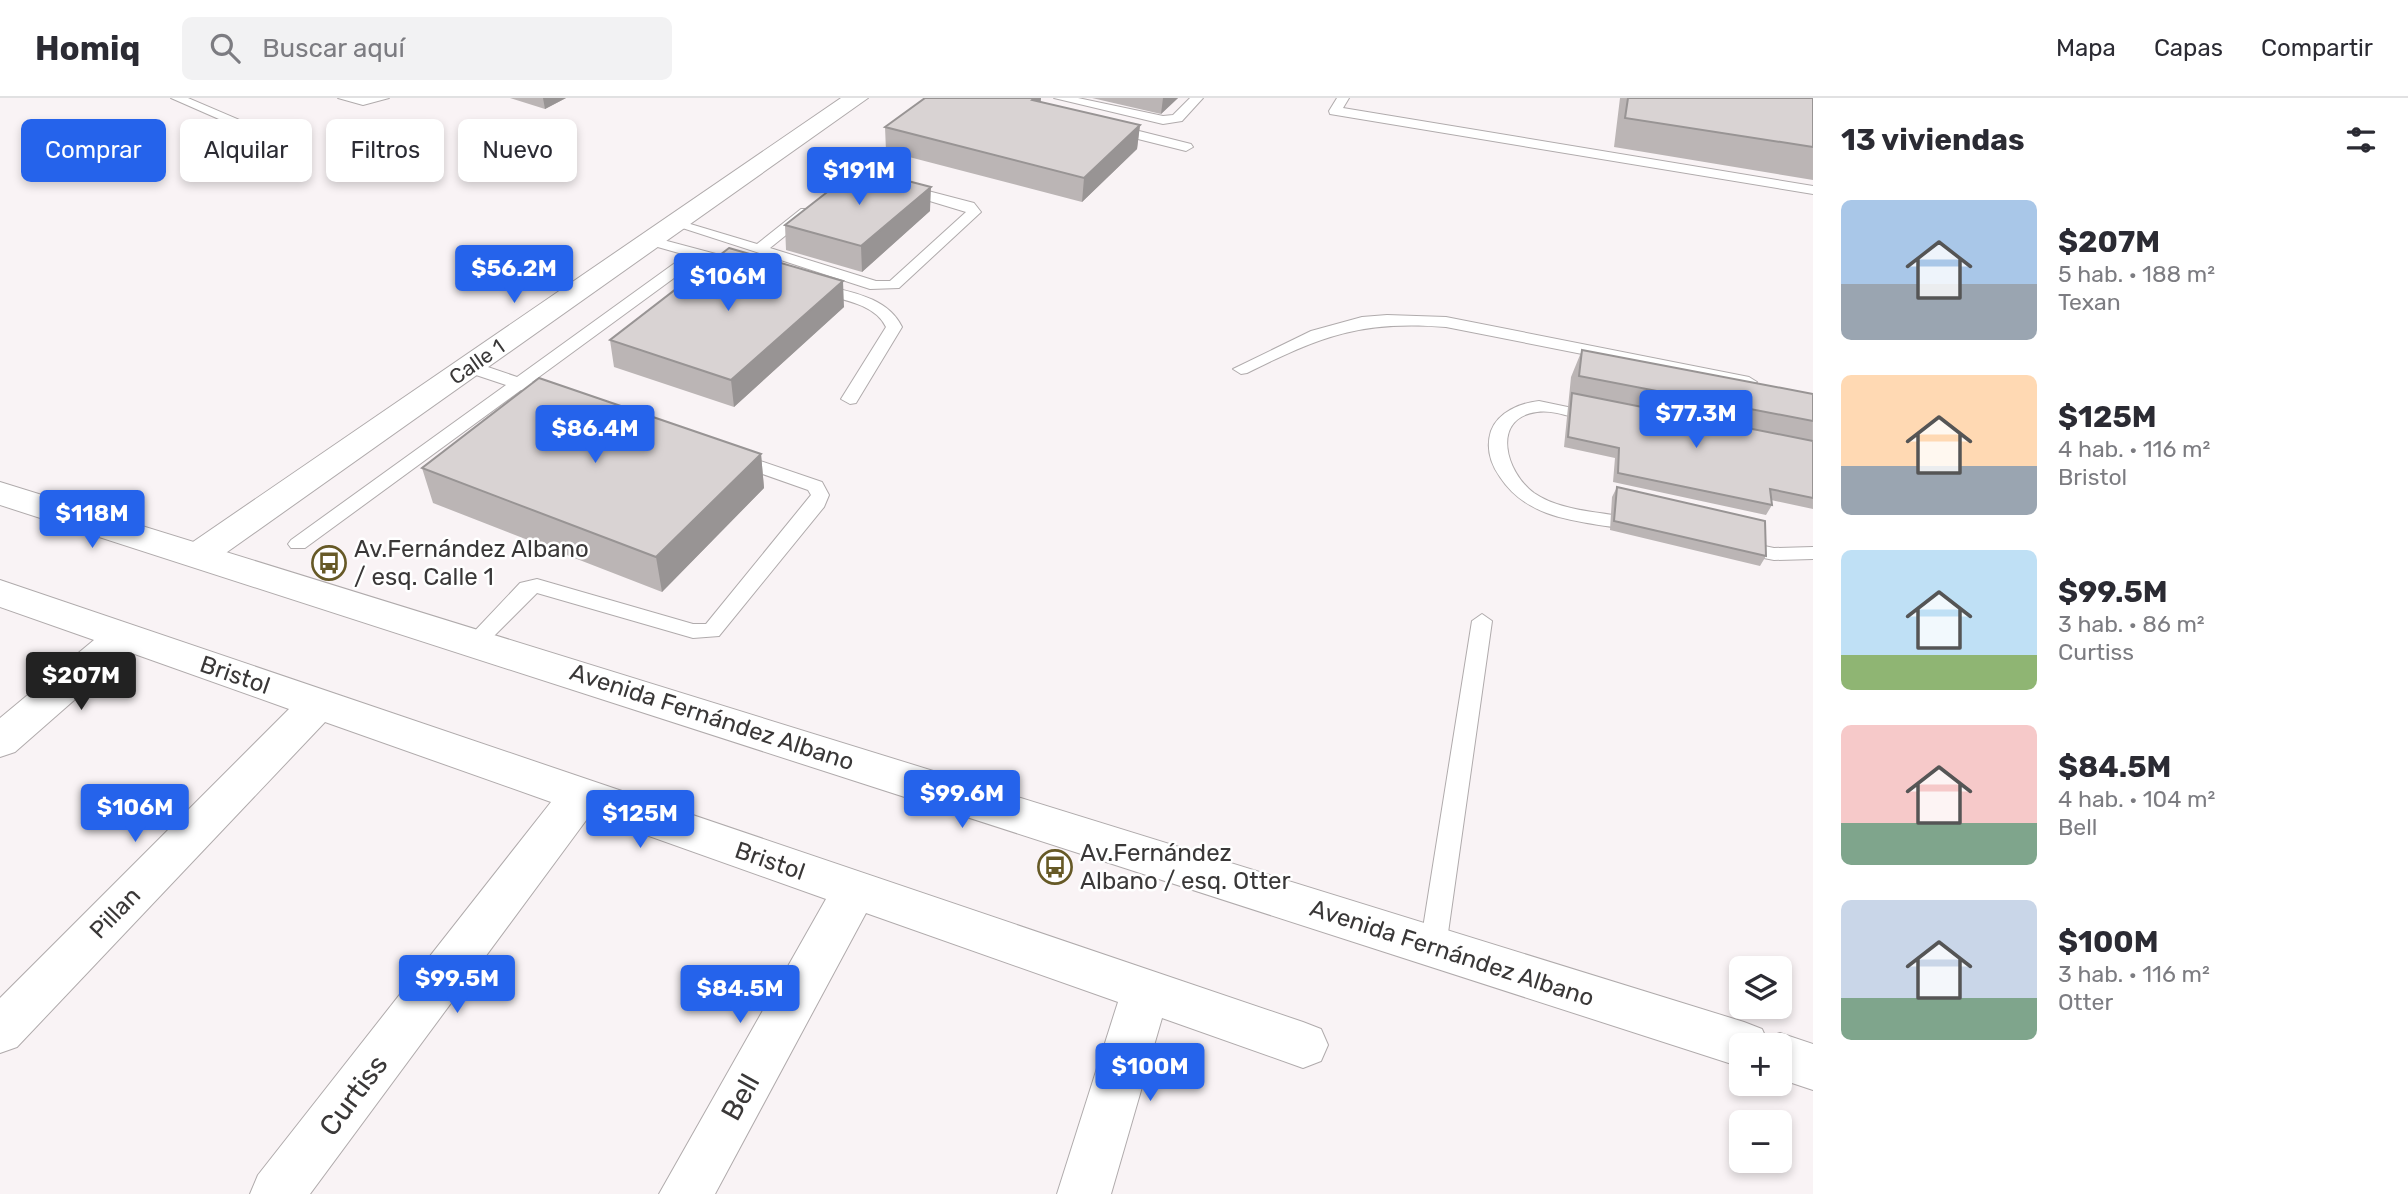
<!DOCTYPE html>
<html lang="es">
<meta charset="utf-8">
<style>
body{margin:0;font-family:Rubik,sans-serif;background:#f2f2f3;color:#2b2b33;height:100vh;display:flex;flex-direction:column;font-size:26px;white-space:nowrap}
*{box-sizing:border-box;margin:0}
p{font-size:23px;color:#7c7c81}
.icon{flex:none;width:38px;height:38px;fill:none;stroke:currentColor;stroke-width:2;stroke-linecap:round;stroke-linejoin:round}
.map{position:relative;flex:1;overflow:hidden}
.sheet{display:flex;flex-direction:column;background:#fff;width:595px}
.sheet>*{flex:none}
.guide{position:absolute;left:21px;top:21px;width:665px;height:63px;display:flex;gap:14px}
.controls{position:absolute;left:1729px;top:858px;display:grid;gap:14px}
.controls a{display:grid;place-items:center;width:63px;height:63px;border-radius:10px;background:#fff;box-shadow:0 4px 10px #0003;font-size:35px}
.price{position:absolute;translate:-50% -60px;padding:0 16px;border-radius:7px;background:#2563eb;color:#fff;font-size:23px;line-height:46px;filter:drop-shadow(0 2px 4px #0008)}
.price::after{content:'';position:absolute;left:50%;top:42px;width:21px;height:16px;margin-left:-10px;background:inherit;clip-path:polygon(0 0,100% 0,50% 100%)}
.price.active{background:#222;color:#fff}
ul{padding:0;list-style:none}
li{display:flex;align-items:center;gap:21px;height:175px;padding:0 28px}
li span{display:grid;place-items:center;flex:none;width:196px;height:140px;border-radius:10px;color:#555}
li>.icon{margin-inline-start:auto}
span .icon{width:84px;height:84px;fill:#fffc;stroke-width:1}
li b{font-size:30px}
h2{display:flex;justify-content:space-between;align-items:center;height:84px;padding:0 28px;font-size:30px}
.pill{padding:0 24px;border-radius:10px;background:#fff;box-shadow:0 4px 10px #0003;font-size:24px;line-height:63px}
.pill.active{background:#2563eb;color:#fff}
header{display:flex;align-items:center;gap:42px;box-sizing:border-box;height:98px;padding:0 35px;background:#fff;border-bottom:2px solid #e1e1e2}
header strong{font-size:33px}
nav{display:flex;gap:38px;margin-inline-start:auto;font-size:24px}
.search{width:490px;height:63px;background:#f2f2f3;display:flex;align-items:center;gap:18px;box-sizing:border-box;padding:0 24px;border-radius:10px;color:#7c7c81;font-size:26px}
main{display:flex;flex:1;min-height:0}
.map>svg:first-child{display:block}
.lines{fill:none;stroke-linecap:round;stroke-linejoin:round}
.lane-casing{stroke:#b0abac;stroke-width:2}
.street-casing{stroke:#b0abac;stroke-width:2}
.secondary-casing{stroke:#b0abac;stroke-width:2}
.lane{fill:#fff;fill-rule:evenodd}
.street{fill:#fff;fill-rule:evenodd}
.secondary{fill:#fff;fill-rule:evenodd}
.wall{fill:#bbb5b5}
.shaded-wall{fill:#989494}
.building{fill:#d9d3d3;stroke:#989494;stroke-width:2}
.labels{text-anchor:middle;stroke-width:5;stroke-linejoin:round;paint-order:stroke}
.far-street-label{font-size:21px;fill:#3a3838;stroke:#fff}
.poi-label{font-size:24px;fill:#3a3838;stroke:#fff;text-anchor:start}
.street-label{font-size:24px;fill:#3a3838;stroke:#fff}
.near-street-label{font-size:28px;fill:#3a3838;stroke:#fff}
</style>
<header>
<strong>Homiq</strong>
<div class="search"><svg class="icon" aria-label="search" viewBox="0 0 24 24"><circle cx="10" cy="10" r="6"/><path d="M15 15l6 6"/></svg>Buscar aquí</div>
<nav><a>Mapa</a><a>Capas</a><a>Compartir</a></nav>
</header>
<main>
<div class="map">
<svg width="1813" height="1096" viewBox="0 0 1813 1096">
<rect width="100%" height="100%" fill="#f9f3f5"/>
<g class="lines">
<g class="lane-casing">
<path id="lane" d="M171,0H188L256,29L244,32Z
M338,0H389L363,7Z
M1054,0H1078L1163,18L1173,17L1190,0H1203L1182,23L1163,26Z
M1337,0H1349L1343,10L1813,88V96L1330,16L1329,13Z
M1111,26L1191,46L1193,49L1186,53L1106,33V27Z
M905,87L974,105L981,114L899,190L870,191L670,126L677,122L757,146L801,111H811V117L770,150L876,183H890L966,114L900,94L898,91Z
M652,139L746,164L749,167L741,172L700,161L532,284L560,293L563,297L560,301L554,302L521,292L305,450H291L288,446L291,442L506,287L464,273L462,269L464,265H476L517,279L686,157L647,146V140Z
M818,186C849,194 887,198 902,229L856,305L850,306L841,301L886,229C874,204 837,201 813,194V188Z
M1387,217L1446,219L1749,279L1757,284L1749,289L1446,229C1362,222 1321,238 1247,275L1241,276L1233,271L1311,233L1362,219Z
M1539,303L1601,316L1604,320L1595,325C1577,322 1556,311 1537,314C1490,320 1506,375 1534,395C1565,416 1608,413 1643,423L1646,427L1643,431L1636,433C1587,423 1530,425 1500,379C1490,365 1486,349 1491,333C1498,314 1520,305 1539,303Z
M737,355L822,384L829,397L824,409L719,538L693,540L537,495L483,549H469L466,544L469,539L520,485L537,481L693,526H706L811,397L808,392L731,365L728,361L731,357Z
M1740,443L1774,450L1813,449V461L1774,462L1733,454L1730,449Z
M1482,516L1492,523L1446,849L1442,857L1433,860L1424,857L1420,849L1472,523Z"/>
</g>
<g class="street-casing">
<path id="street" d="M841,0H868L213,464L200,468L187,464L182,456L187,448Z
M0,482L1303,924L1321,931L1328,947L1321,963L1303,970L1162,920L1111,1096H1057L1118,904L866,815L715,1096H659L826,801L590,717L310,1096H250L258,1077L551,704L325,624L17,949L0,955V900L289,611L129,554L15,654L0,659V620L94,542L0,509Z"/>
</g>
<g class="secondary-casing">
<path id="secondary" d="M0,384L1744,924L1762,931L1766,940L1780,935L1813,946V992L1780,981V947H1741V969L0,407Z"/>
</g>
<use href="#lane" class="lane"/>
<use href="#street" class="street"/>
<use href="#secondary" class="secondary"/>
</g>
<path class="wall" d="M510,0H566L545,11Z
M1092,0H1178L1161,16Z
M1620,0H1813V82L1614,49Z
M1140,27L1137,51L1082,104L886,53L885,29Z
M930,113L862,174L786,152L785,127Z
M844,209L734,309L614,269L610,242Z
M1582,252L1813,296V411L1771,402L1772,407L1766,417L1613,384L1615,360L1564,349L1571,279Z
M761,356L764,390L662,494L433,405L422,370Z
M1617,389L1766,458L1760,468L1610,432L1612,399Z"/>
<path class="shaded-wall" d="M543,0H566L545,11Z
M1034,0H1041L1040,17L1032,2Z
M1163,0H1178L1161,16Z
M1140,27L1137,51L1082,104L1084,80Z
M931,89L930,113L862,174L861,148Z
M843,183L844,209L734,309L731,282Z
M761,356L764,390L662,494L656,459Z"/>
<path class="building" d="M925,0H1034L1032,2L1140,27L1084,80L885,29Z
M1628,0H1813V49L1625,20Z
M858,70L931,89L861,148L785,127Z
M729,150L843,183L731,282L610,242Z
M1582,252L1813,296V323L1579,278Z
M539,280L761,356L656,459L422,370Z
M1572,295L1813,343V400L1770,391L1772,407L1618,375L1619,350L1568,339Z
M1617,389L1765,423L1766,458L1614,423Z"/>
<defs>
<g id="bus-ring" transform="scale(1.75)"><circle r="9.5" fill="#fff" stroke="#665926" stroke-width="1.5"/><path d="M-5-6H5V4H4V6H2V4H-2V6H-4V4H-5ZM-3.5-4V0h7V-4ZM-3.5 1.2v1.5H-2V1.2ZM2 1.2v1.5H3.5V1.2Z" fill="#665926"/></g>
</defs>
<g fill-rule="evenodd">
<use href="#bus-ring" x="329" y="465"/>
<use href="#bus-ring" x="1055" y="769"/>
</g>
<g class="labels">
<g class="far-street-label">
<text transform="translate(477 264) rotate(-35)" y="7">Calle 1</text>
</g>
<g class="poi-label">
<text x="354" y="459">Av.Fernández Albano<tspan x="354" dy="28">/ esq. Calle 1</tspan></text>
<text x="1080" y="763">Av.Fernández<tspan x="1080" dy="28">Albano / esq. Otter</tspan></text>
</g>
<g class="street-label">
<text transform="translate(235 577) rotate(19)" y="8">Bristol</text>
<text transform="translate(712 619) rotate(18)" y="8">Avenida Fernández Albano</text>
<text transform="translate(770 763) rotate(19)" y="8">Bristol</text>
<text transform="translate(115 815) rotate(-46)" y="8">Pillan</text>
<text transform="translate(1452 855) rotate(18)" y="8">Avenida Fernández Albano</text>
</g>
<g class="near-street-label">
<text transform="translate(353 997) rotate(-53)" y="10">Curtiss</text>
<text transform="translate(740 999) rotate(-61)" y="10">Bell</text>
</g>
</g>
</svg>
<div class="controls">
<a><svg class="icon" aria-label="layers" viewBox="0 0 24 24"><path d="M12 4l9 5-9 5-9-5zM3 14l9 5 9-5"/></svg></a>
<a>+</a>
<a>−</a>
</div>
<b class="price" style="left:859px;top:109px">$191M</b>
<b class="price" style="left:514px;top:207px">$56.2M</b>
<b class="price" style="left:728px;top:215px">$106M</b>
<b class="price" style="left:1696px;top:352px">$77.3M</b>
<b class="price" style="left:595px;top:367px">$86.4M</b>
<b class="price" style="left:92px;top:452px">$118M</b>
<b class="price active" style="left:81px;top:614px">$207M</b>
<b class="price" style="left:962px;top:732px">$99.6M</b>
<b class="price" style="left:135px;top:746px">$106M</b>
<b class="price" style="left:640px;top:752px">$125M</b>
<b class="price" style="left:457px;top:917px">$99.5M</b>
<b class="price" style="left:740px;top:927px">$84.5M</b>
<b class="price" style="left:1150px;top:1005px">$100M</b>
<div class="guide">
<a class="pill active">Comprar</a>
<a class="pill">Alquilar</a>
<a class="pill">Filtros</a>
<a class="pill">Nuevo</a>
</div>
</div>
<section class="sheet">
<h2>13 viviendas<svg class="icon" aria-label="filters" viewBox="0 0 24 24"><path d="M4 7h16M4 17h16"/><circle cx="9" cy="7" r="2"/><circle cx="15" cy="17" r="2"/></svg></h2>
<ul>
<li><span style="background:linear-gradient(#a9c7e8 60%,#9aa5b1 0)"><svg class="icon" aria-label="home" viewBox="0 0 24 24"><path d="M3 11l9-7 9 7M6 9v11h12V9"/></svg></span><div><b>$207M</b><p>5 hab. · 188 m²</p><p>Texan</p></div></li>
<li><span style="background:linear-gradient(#ffd9b3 65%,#9aa5b1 0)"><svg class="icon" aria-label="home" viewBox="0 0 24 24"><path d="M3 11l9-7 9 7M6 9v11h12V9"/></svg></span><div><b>$125M</b><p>4 hab. · 116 m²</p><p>Bristol</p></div></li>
<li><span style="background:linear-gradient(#bfe0f5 75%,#8fb573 0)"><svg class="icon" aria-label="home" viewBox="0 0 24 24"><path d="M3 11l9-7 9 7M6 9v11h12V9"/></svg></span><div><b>$99.5M</b><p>3 hab. · 86 m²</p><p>Curtiss</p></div></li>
<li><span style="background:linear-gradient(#f6c9c9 70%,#7fa58c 0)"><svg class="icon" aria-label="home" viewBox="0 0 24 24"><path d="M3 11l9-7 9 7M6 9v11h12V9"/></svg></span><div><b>$84.5M</b><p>4 hab. · 104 m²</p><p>Bell</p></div></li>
<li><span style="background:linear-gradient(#c9d6e8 70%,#7fa58c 0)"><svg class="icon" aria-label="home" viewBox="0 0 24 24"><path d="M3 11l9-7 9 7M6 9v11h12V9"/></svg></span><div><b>$100M</b><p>3 hab. · 116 m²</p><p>Otter</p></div></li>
</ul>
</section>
</main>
